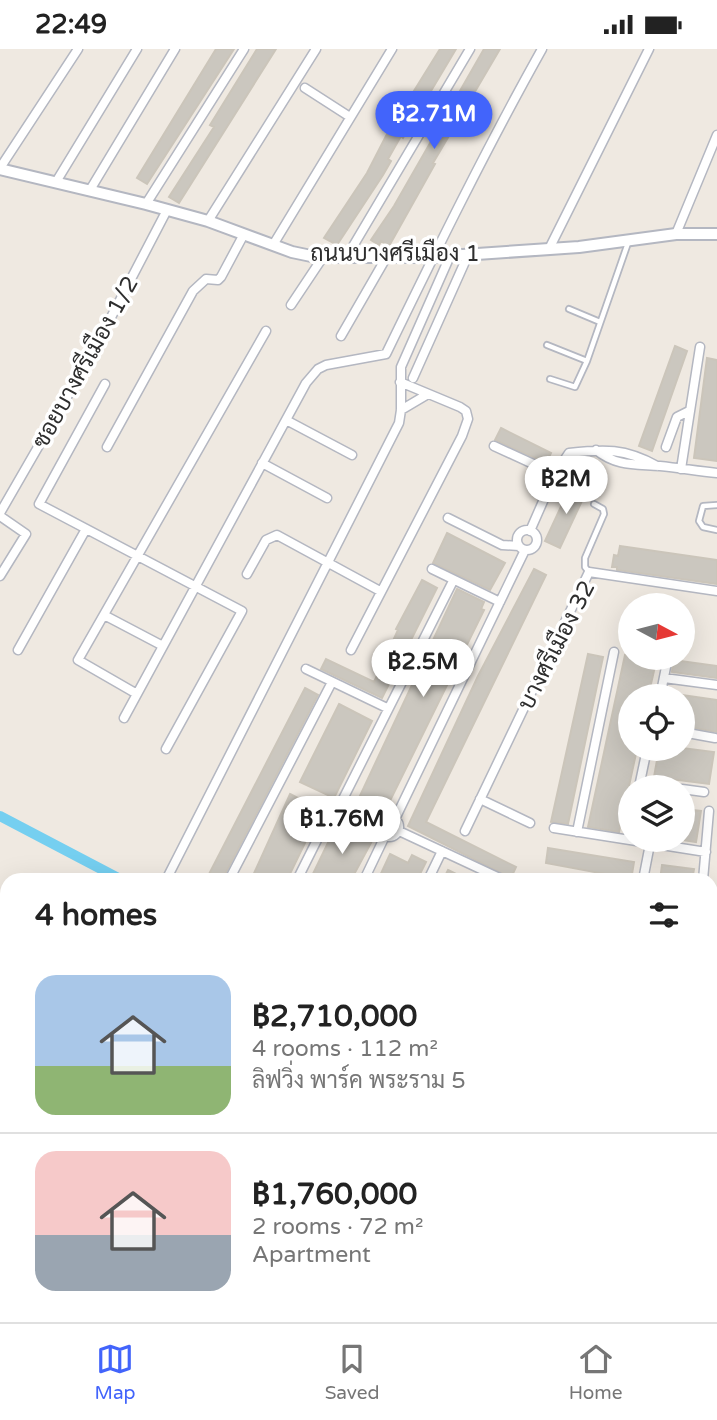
<!DOCTYPE html>
<meta charset="utf-8">
<style>
body{margin:0;font-family:"Varela Round",Sarabun,sans-serif;background:#f6f6f6;color:#222;height:100vh;display:flex;flex-direction:column;font-size:26px;white-space:nowrap}
*{box-sizing:border-box;margin:0}
p{font-size:23px;color:#767676}
.icon{flex:none;width:38px;height:38px;fill:none;stroke:currentColor;stroke-width:2;stroke-linecap:round;stroke-linejoin:round}
.map{position:relative;flex:1;overflow:hidden}
.sheet{position:absolute;left:0px;top:824px;width:718px;height:450px;display:flex;flex-direction:column;background:#fff;border-radius:21px 21px 0 0;box-shadow:0 7px 28px #0002}
.sheet>*{flex:none}
.needle{width:46px;rotate:97deg}
.tools{position:absolute;left:618px;top:544px;display:grid;gap:14px}
.tools a{display:grid;place-items:center;width:77px;height:77px;border-radius:50%;background:#fff;box-shadow:0 7px 28px #0002;font-size:35px}
.price{position:absolute;translate:-50% -60px;padding:0 16px;border-radius:24px;background:#fff;color:#222;font-size:23px;line-height:46px;filter:drop-shadow(0 2px 4px #0008)}
.price::after{content:'';position:absolute;left:50%;top:42px;width:21px;height:16px;margin-left:-10px;background:inherit;clip-path:polygon(0 0,100% 0,50% 100%)}
.price.on{background:#4264fb;color:#fff}
ul{padding:0;list-style:none}
li{display:flex;align-items:center;gap:21px;height:175px;padding:0 35px}
li+li{border-top:2px solid #e0e0e0}
li span{display:grid;place-items:center;flex:none;width:196px;height:140px;border-radius:21px;color:#555}
li>.icon{margin-inline-start:auto}
span .icon{width:84px;height:84px;fill:#fffc;stroke-width:1}
li b{font-size:30px}
h2{display:flex;justify-content:space-between;align-items:center;height:84px;padding:0 35px;font-size:30px}
.status{display:flex;justify-content:space-between;align-items:center;height:49px;padding:0 35px;background:#fff;direction:ltr}
.status svg{height:19px;fill:currentColor}
.dock{display:flex;justify-content:space-around;align-items:center;height:98px;border-top:2px solid #e0e0e0;background:#fff;font-size:19px;color:#767676}
.dock a{display:grid;justify-items:center;gap:4px}
.dock .on{color:#4264fb}
.map>svg:first-child{display:block}
.lines{fill:none;stroke-linecap:round;stroke-linejoin:round}
.canal{stroke:#75cff0;stroke-width:10}
.building{fill:#cbc7bf;stroke:#cbc5ba;stroke-width:2}
.service-casing{stroke:#b4b7c1;stroke-width:8}
.minor-casing{stroke:#b4b7c1;stroke-width:11}
.tertiary-casing{stroke:#b4b7c1;stroke-width:14}
.service{stroke:#fff;stroke-width:4.5}
.minor{stroke:#fff;stroke-width:8}
.tertiary{stroke:#fff;stroke-width:10}
.labels{text-anchor:middle;stroke-width:7;stroke-linejoin:round;paint-order:stroke}
.street-label{font-size:23px;fill:#2e2e2e;stroke:#fff}
</style>
<div class="status"><b>22:49</b><svg viewBox="0 0 49 12"><path d="M0 12V9h3v3zM5 12V6h3v6zM10 12V3h3v9zM15 12V0h3v12zM26 1h20v11H26zM47 4h2v5h-2z"/></svg></div>
<div class="map">
<svg width="717" height="1273" viewBox="0 0 717 1273">
<rect width="100%" height="100%" fill="#efe9e1"/>
<g class="lines">
<path class="canal" d="M0,767L122,831
M430,1267L435,1273"/>
</g>
<path class="building" d="M216,0H234L147,135L137,129Z
M257,0H276L179,154L169,148L214,78L210,76Z
M440,0H456L403,89L401,87L388,110L391,112L383,126L337,196L324,189L367,124L386,87Z
M484,0H500L433,114L435,115L389,197L381,192L379,196L371,191L394,157Z
M675,297L687,302L652,402L639,397Z
M707,309L717,311V412L694,409Z
M501,379L551,404L546,414L495,391Z
M572,434L587,441L560,499L545,492Z
M447,484L505,514L490,541L433,514Z
M620,497L717,511V535L617,521V518H612L614,506L618,507Z
M534,520L546,526L426,773L516,818L511,829L408,777L478,627Z
M422,531L437,539L382,649L321,620L326,610L374,633L398,581L396,580Z
M457,540L484,553L481,560L484,561L384,764L358,751Z
M588,605L603,608L568,775L551,773Z
M625,606L656,613L648,648H630V700H637L619,783L588,778Z
M673,611L717,617V629L672,623Z
M305,639L318,646L222,831H206Z
M682,646L717,651V683L682,677Z
M339,655L372,672L334,749L300,733Z
M682,699L714,703L709,735L654,728L659,700Z
M290,745L321,761L287,831H251Z
M682,760L701,762L696,793L682,791Z
M337,775L372,792L351,831H310Z
M548,799L634,813L631,831H616V827L546,814Z
M390,805L408,814L412,806L426,813L417,831H378Z
M662,816L694,820L692,831H660Z
M448,821L468,831H443Z"/>
<g class="lines">
<g class="service-casing">
<path id="service" d="M569,260L600,273
M547,296L587,312L628,194
M550,330L575,338L587,312
M717,456L703,457L699,472L703,478L717,481
M589,523L585,518V509L604,465L603,460L594,455
M0,1008L7,995
M0,1058L7,1062"/>
</g>
<g class="minor-casing">
<path id="minor" d="M305,39L350,68
M0,119L78,0
M56,133L137,0
M90,141L175,0
M146,155L244,0
M208,172L316,0
M676,185L717,86
M273,196L392,0
M549,200L649,0
M346,209L470,0
M291,256L323,208
M341,287L386,209
M413,329L468,206
M105,335L39,455L242,562L166,700
M401,361L428,345
M286,371L352,406
M494,397L555,425
M107,398L193,242L206,230L218,231L221,228L244,185
M666,398L677,368L689,362
M596,401C617,418 636,415 660,417C679,419 698,422 717,424
M262,414L327,449
M681,420L700,298
M0,464L94,301L167,161
M0,467L26,485L0,527
M448,469L502,496L519,497
M517 491a10 10 0 1 1 20 0a10 10 0 1 1-20 0Z
M530,482L555,425L569,404C604,400 625,399 657,417
M432,520L500,553
M247,525L266,491L277,486L380,542
M104,566L163,597
M18,601L86,480
M351,601L462,387L468,370L466,362L460,358L400,333
M306,620L387,659
M664,629L717,636
M137,645L78,611L266,282
M660,648L667,613
M124,669L306,334L318,320L326,316L386,305C436,202 486,100 542,0
M682,683L715,689
M640,733L675,738
M639,738L647,700
M682,740L704,743
M480,750L530,774
M340,756L380,775
M379 778a10 10 0 1 1 20 0a10 10 0 1 1-20 0Z
M395,770L525,501
M554,779L706,803
M399,782L504,831
M465,782L589,523L717,542
M577,783L614,603
M166,831L399,374L401,361V318L450,207
M229,831L332,633
M297,831L327,771L340,756L453,532
M364,831L385,787
M428,831L442,802
M643,831L650,795
M703,831L709,762
M710,871L717,872
M0,901L7,900
M710,935L717,936
M0,1193L7,1196
M92,1267L98,1273
M192,1267L214,1273"/>
</g>
<g class="tertiary-casing">
<path id="tertiary" d="M0,120L146,155L208,172L292,203L316,208H433L579,198L676,185H717"/>
</g>
<use href="#service" class="service"/>
<use href="#minor" class="minor"/>
<use href="#tertiary" class="tertiary"/>
</g>
<g class="labels">
<g class="street-label">
<text x="395" y="212">ถนนบางศรีเมือง 1</text>
<text transform="translate(85 313) rotate(-61)" y="8">ซอยบางศรีเมือง 1/2</text>
<text transform="translate(556 596) rotate(-63)" y="8">บางศรีเมือง 32</text>
</g>
</g>
</svg>
<div class="tools">
<a><svg class="needle" viewBox="-14 -14 28 28"><path d="M0-13l5 13h-10z" fill="#e53935"/><path d="M0 13l5-13h-10z" fill="#767676"/></svg></a>
<a><svg class="icon" aria-label="locate" viewBox="0 0 24 24"><circle cx="12" cy="12" r="6"/><path d="M12 2v4M12 18v4M2 12h4M18 12h4"/></svg></a>
<a><svg class="icon" aria-label="layers" viewBox="0 0 24 24"><path d="M12 4l9 5-9 5-9-5zM3 14l9 5 9-5"/></svg></a>
</div>
<b class="price on" style="left:434px;top:102px">฿2.71M</b>
<b class="price" style="left:566px;top:467px">฿2M</b>
<b class="price" style="left:423px;top:650px">฿2.5M</b>
<b class="price" style="left:342px;top:807px">฿1.76M</b>
<section class="sheet">
<h2>4 homes<svg class="icon" aria-label="filters" viewBox="0 0 24 24"><path d="M4 7h16M4 17h16"/><circle cx="9" cy="7" r="2"/><circle cx="15" cy="17" r="2"/></svg></h2>
<ul>
<li><span style="background:linear-gradient(#a9c7e8 65%,#8fb573 0)"><svg class="icon" aria-label="home" viewBox="0 0 24 24"><path d="M3 11l9-7 9 7M6 9v11h12V9"/></svg></span><div><b>฿2,710,000</b><p>4 rooms · 112 m²</p><p>ลิฟวิ่ง พาร์ค พระราม 5</p></div></li>
<li><span style="background:linear-gradient(#f6c9c9 60%,#9aa5b1 0)"><svg class="icon" aria-label="home" viewBox="0 0 24 24"><path d="M3 11l9-7 9 7M6 9v11h12V9"/></svg></span><div><b>฿1,760,000</b><p>2 rooms · 72 m²</p><p>Apartment</p></div></li>
</ul>
</section>
</div>
<nav class="dock">
<a class="on"><svg class="icon" aria-label="map" viewBox="0 0 24 24"><path d="M3 6l6-2 6 2 6-2v14l-6 2-6-2-6 2zM9 4v14M15 6v14"/></svg>Map</a>
<a><svg class="icon" aria-label="saved" viewBox="0 0 24 24"><path d="M7 4h10v16l-5-4-5 4z"/></svg>Saved</a>
<a><svg class="icon" aria-label="home" viewBox="0 0 24 24"><path d="M3 11l9-7 9 7M6 9v11h12V9"/></svg>Home</a>
</nav>
